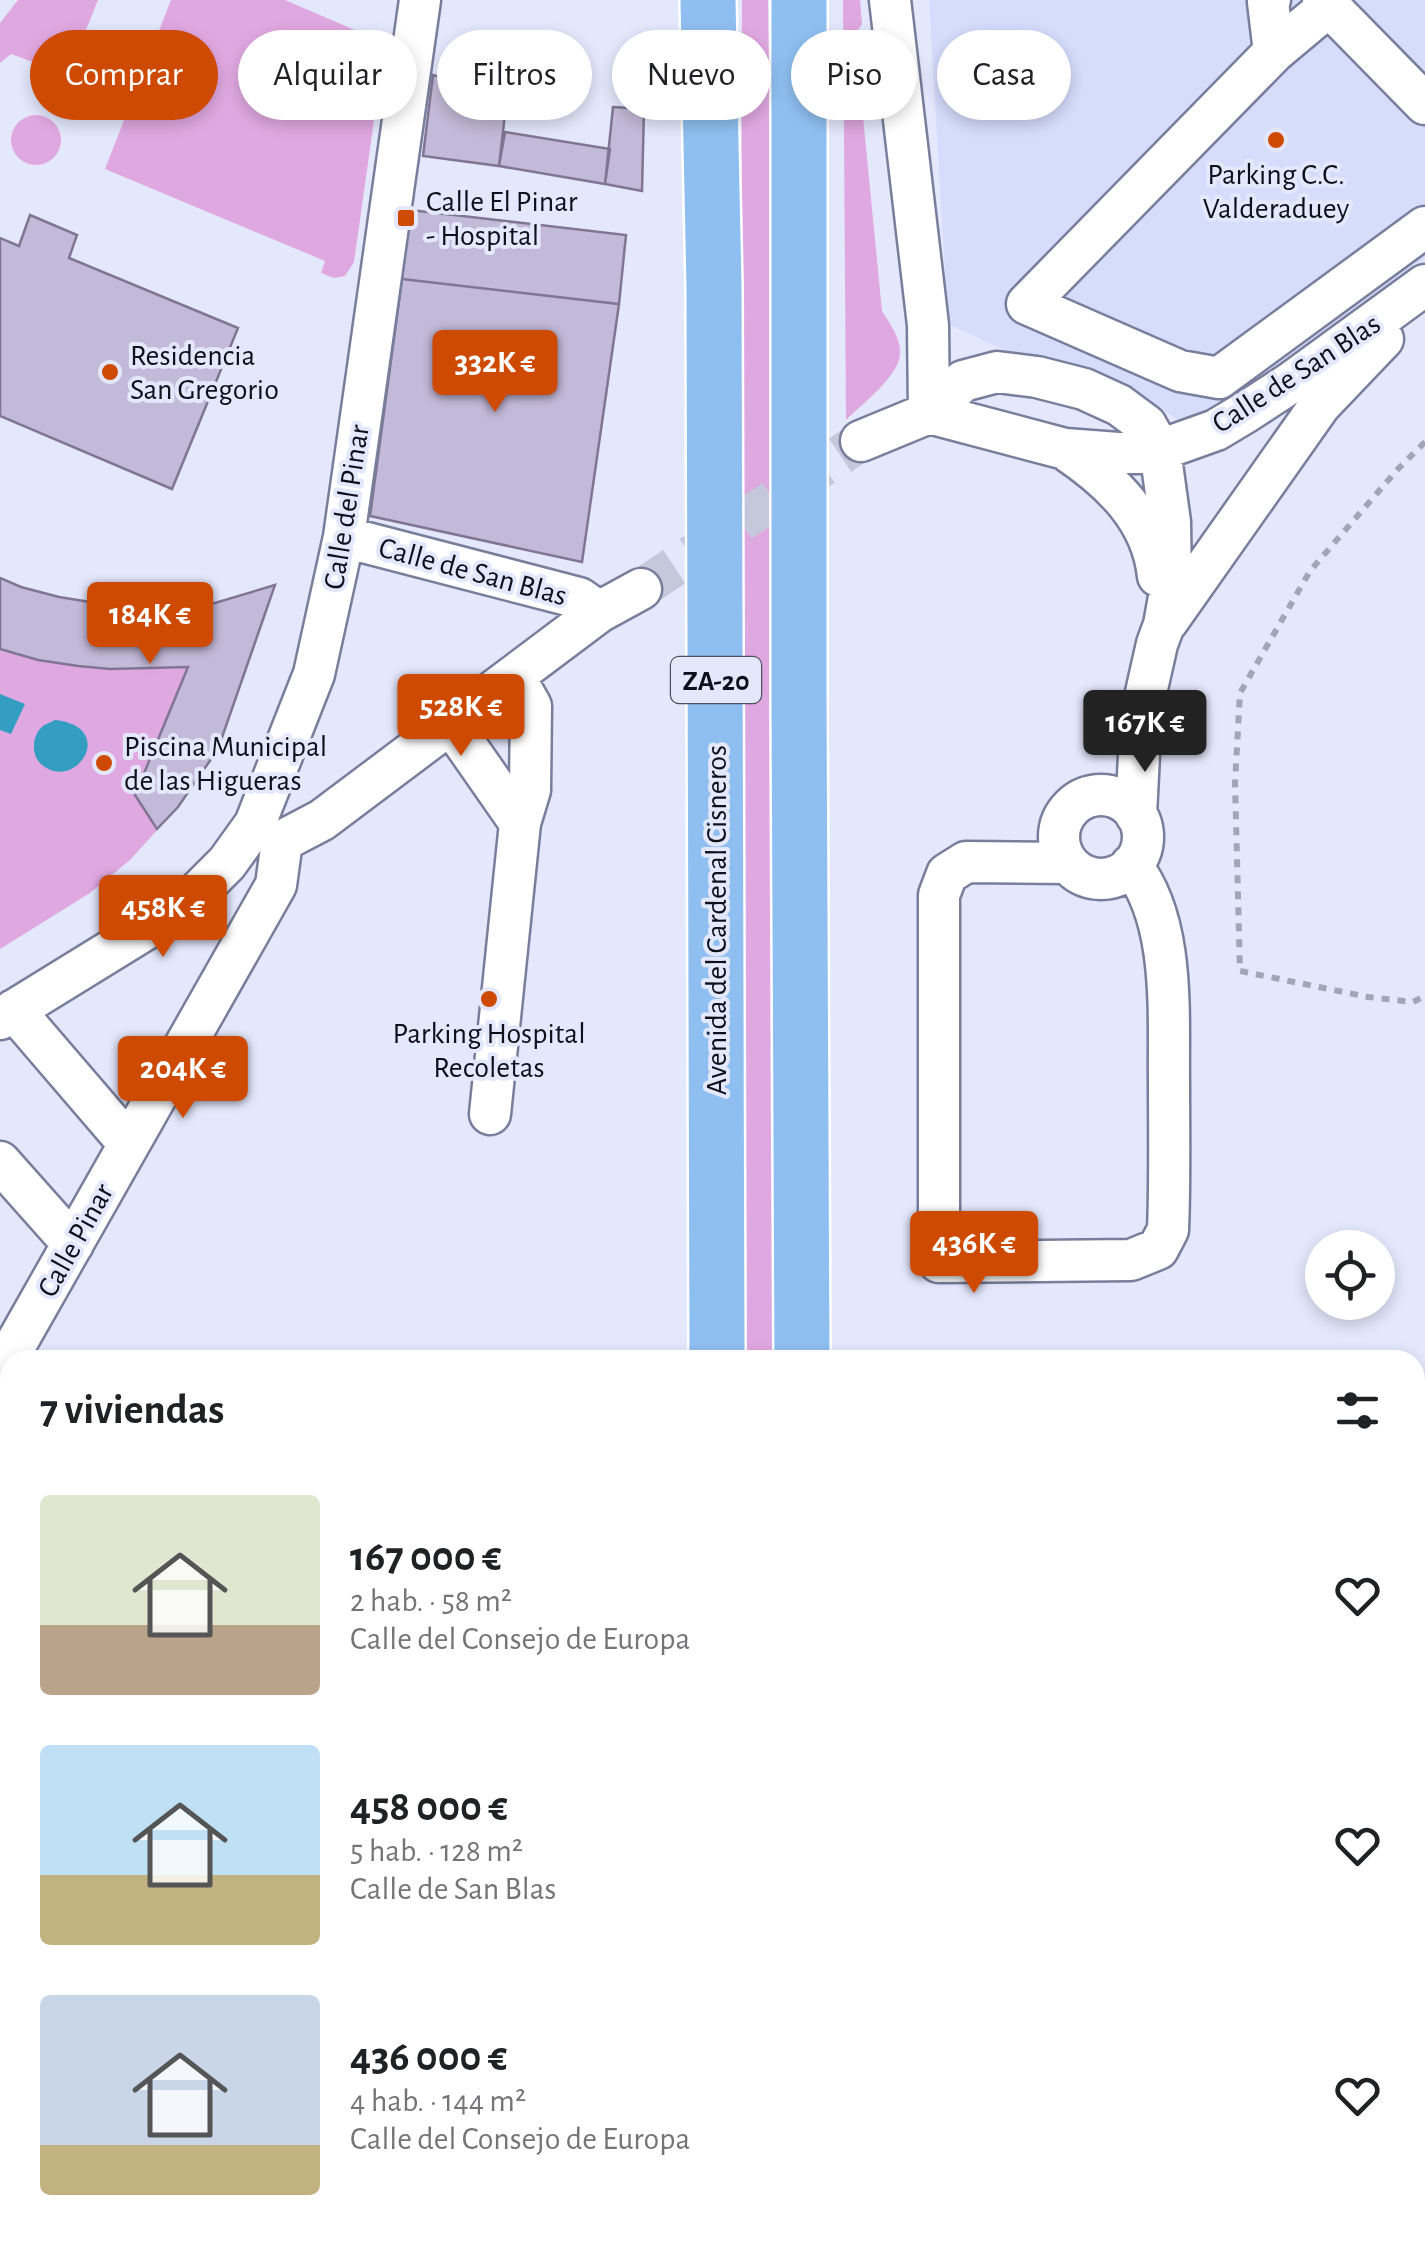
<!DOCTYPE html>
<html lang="es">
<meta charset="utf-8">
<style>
body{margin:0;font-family:"Alegreya Sans",sans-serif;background:#f6f6f6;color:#202124;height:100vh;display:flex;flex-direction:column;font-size:38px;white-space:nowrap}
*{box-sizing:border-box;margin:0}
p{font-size:32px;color:#757577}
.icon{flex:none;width:55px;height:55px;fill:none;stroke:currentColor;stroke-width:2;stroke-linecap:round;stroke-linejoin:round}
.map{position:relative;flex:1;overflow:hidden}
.panel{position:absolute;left:0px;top:1350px;width:1425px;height:892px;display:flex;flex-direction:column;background:#fff;border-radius:30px 30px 0 0;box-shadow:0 5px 15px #0003}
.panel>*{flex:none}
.guide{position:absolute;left:30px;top:30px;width:1365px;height:90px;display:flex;gap:20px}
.controls{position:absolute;left:1305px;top:1230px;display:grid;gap:20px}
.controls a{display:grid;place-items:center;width:90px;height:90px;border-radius:50%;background:#fff;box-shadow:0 5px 15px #0003;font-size:50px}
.price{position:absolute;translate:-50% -85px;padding:0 22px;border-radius:10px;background:#ce4a00;color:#fff;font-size:32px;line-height:65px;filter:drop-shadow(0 2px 5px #0008)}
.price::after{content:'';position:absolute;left:50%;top:60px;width:30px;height:22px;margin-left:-15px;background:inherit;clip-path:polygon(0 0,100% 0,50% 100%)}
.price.current{background:#222;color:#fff}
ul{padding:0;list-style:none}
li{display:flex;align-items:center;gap:30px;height:250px;padding:0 40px}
li span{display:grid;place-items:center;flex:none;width:280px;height:200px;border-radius:10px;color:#555}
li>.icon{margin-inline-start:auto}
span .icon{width:120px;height:120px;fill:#fffc;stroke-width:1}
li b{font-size:42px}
h2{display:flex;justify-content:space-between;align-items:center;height:120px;padding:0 40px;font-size:42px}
.chip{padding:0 35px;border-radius:45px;background:#fff;box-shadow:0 5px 15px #0003;font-size:35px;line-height:90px}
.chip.current{background:#ce4a00;color:#fff}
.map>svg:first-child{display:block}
.built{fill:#d5dcfc}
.green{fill:#e0a8e1}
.water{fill:#349dc2}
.building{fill:#c3b9d8;stroke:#807693;stroke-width:2.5}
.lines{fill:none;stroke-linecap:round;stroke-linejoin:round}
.minor-tunnel{stroke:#c4c8da;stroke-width:40;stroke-dasharray:40 20;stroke-linecap:butt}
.minor-casing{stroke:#787e9c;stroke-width:45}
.highway-casing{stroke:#fff;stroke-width:60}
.path{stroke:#a1a5b6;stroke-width:6;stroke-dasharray:8 8;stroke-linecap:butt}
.minor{stroke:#fff;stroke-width:40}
.highway{stroke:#8fbff1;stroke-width:55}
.poi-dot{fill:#ce4a00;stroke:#e4e8fc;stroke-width:4}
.labels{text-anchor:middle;stroke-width:8;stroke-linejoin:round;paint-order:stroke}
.shield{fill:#e4e8fc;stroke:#4e515e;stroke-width:2.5}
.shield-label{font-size:28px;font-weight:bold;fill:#0d101a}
.poi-label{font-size:30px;fill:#0d101a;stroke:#e4e8fc;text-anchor:start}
.street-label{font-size:30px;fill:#0d101a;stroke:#e4e8fc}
</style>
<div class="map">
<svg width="1425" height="2241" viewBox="0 0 1425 2241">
<rect width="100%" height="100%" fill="#e4e8fc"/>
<path class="built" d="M929,0H1425V258L1225,408L1183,424L1140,393L1087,369L1018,356L948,324Z"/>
<path class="green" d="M18,0H98L68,75L11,54L0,63V23Z
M171,0H285L385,43L354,262L345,276L334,278L321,273L325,261L105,169Z
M742,0H768L774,461L776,1360H745L741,449Z
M843,0H860L862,24L855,35L882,311C890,324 901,338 900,354C899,376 861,405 846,420Z
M11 140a25 25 0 1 1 50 0a25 25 0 1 1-50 0Z
M0,578L21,587L59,597L115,606L215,603L275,585L218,749L178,807L130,860L90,893L0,949Z"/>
<path class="water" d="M0,694L25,704L11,734L0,730Z
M55,720C119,727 75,794 41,764C31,755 32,737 41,728C44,724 50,723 55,720Z"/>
<path class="building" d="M433,75L507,97L499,166L423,156Z
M613,107L644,109L642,191L605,184Z
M505,132L610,149L605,184L499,166Z
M410,210L626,235L619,304L402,279Z
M30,215L77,235L69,258L238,328L172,489L0,416V238L19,246Z
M402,279L619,304L582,562L370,516Z
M0,578L21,587L59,597L115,606L215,603L275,585L218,749L178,807L157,829L135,795L188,667L110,669L78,666L38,660L0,649Z
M1425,1668V2066L1415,2067V1670Z"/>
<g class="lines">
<path class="minor-tunnel" d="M641,589L861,441"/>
<g class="minor-casing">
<path id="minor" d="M890,0L928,325L929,413
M1270,0L1268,2L1274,52L1329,6
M1323,0L1425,104
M1274,52L1027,304L1180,371L1219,378L1425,227
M929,413L963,381L997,372L1037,377L1084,389L1119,405L1146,425L1160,450L1170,522L1171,586L1164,625L1157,644L1141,715L1136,815
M861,441L929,413L1065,449L1118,453H1144L1160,450L1216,430L1246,412L1292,382L1425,285
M1066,450C1112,481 1152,519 1158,576
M344,537L579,598L599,612
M1167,622L1320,405L1383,339
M451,724L520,823
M1059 837a42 42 0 1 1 84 0a42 42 0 1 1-84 0Z
M282,841L322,820L599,612L641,589
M1067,863L966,862L947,874L939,895V1262L1131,1260L1158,1249L1168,1230C1170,1181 1169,1132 1169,1083C1168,1015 1176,921 1131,865
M14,1010L129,1144
M0,1019L185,905L227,863L255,824L314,674L344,537L420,0
M490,1114L520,823L530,790L531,706L514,676
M0,1162L73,1244
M0,1372L276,885L282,841"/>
</g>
<g class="highway-casing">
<path id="highway" d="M708,0L714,287L717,1360
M799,0V700L802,1360
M735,2232V2241
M819,2232L820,2241"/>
</g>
<path class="path" d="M1425,442L1397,470L1310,571L1240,693L1235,783L1240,971L1368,997L1413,1002L1425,996
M1415,1493L1425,1491
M927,2232L928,2241"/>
<use href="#minor" class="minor"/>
<use href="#highway" class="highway"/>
</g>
<g class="poi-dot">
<circle cx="1276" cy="140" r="10"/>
<rect x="396" y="208" width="20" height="20" rx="5"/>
<circle cx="110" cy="372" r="10"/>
<circle cx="104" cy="763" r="10"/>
<circle cx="489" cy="999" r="10"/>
</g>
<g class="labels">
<rect class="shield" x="671" y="657" width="90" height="46" rx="8"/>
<g class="shield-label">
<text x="716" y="690">ZA-20</text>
</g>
<g class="poi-label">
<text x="1276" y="184" text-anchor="middle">Parking C.C.<tspan x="1276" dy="34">Valderaduey</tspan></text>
<text x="426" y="211">Calle El Pinar<tspan x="426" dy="34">- Hospital</tspan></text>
<text x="130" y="365">Residencia<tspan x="130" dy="34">San Gregorio</tspan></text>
<text x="124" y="756">Piscina Municipal<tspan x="124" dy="34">de las Higueras</tspan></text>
<text x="489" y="1043" text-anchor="middle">Parking Hospital<tspan x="489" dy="34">Recoletas</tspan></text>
</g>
<g class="street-label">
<text transform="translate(1296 373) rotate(-33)" y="10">Calle de San Blas</text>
<text transform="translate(346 507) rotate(-81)" y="10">Calle del Pinar</text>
<text transform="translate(473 571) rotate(15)" y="10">Calle de San Blas</text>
<text transform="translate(716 920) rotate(-90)" y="10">Avenida del Cardenal Cisneros</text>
<text transform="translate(75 1240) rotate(-61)" y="10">Calle Pinar</text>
</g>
</g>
</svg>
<div class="controls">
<a><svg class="icon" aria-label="locate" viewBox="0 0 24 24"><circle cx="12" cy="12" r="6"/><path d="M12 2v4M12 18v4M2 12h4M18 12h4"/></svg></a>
</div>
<b class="price" style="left:495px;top:415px">332K €</b>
<b class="price" style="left:150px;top:667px">184K €</b>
<b class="price" style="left:461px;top:759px">528K €</b>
<b class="price current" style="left:1145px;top:775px">167K €</b>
<b class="price" style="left:163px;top:960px">458K €</b>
<b class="price" style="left:183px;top:1121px">204K €</b>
<b class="price" style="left:974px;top:1296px">436K €</b>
<div class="guide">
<a class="chip current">Comprar</a>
<a class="chip">Alquilar</a>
<a class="chip">Filtros</a>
<a class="chip">Nuevo</a>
<a class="chip">Piso</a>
<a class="chip">Casa</a>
</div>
<section class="panel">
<h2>7 viviendas<svg class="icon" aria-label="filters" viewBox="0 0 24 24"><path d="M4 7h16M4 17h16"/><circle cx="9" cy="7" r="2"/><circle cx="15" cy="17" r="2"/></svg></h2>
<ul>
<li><span style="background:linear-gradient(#dfe7d0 65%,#b9a48a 0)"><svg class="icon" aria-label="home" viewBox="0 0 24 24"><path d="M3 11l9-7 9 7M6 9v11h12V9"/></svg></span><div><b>167 000 €</b><p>2 hab. · 58 m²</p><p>Calle del Consejo de Europa</p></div><svg class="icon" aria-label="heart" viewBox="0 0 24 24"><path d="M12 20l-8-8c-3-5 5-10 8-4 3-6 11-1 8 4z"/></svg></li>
<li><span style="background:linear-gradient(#bfe0f5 65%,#c2b280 0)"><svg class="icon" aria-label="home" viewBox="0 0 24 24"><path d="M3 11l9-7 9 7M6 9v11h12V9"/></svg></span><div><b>458 000 €</b><p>5 hab. · 128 m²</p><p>Calle de San Blas</p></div><svg class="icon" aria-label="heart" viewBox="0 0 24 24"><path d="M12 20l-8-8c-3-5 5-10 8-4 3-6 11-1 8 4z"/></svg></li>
<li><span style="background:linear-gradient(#c9d6e8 75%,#c2b280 0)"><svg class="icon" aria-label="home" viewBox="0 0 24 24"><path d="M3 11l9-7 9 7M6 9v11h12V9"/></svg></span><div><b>436 000 €</b><p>4 hab. · 144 m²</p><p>Calle del Consejo de Europa</p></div><svg class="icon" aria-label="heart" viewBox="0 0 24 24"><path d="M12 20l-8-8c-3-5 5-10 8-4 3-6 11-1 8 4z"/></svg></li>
</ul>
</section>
</div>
